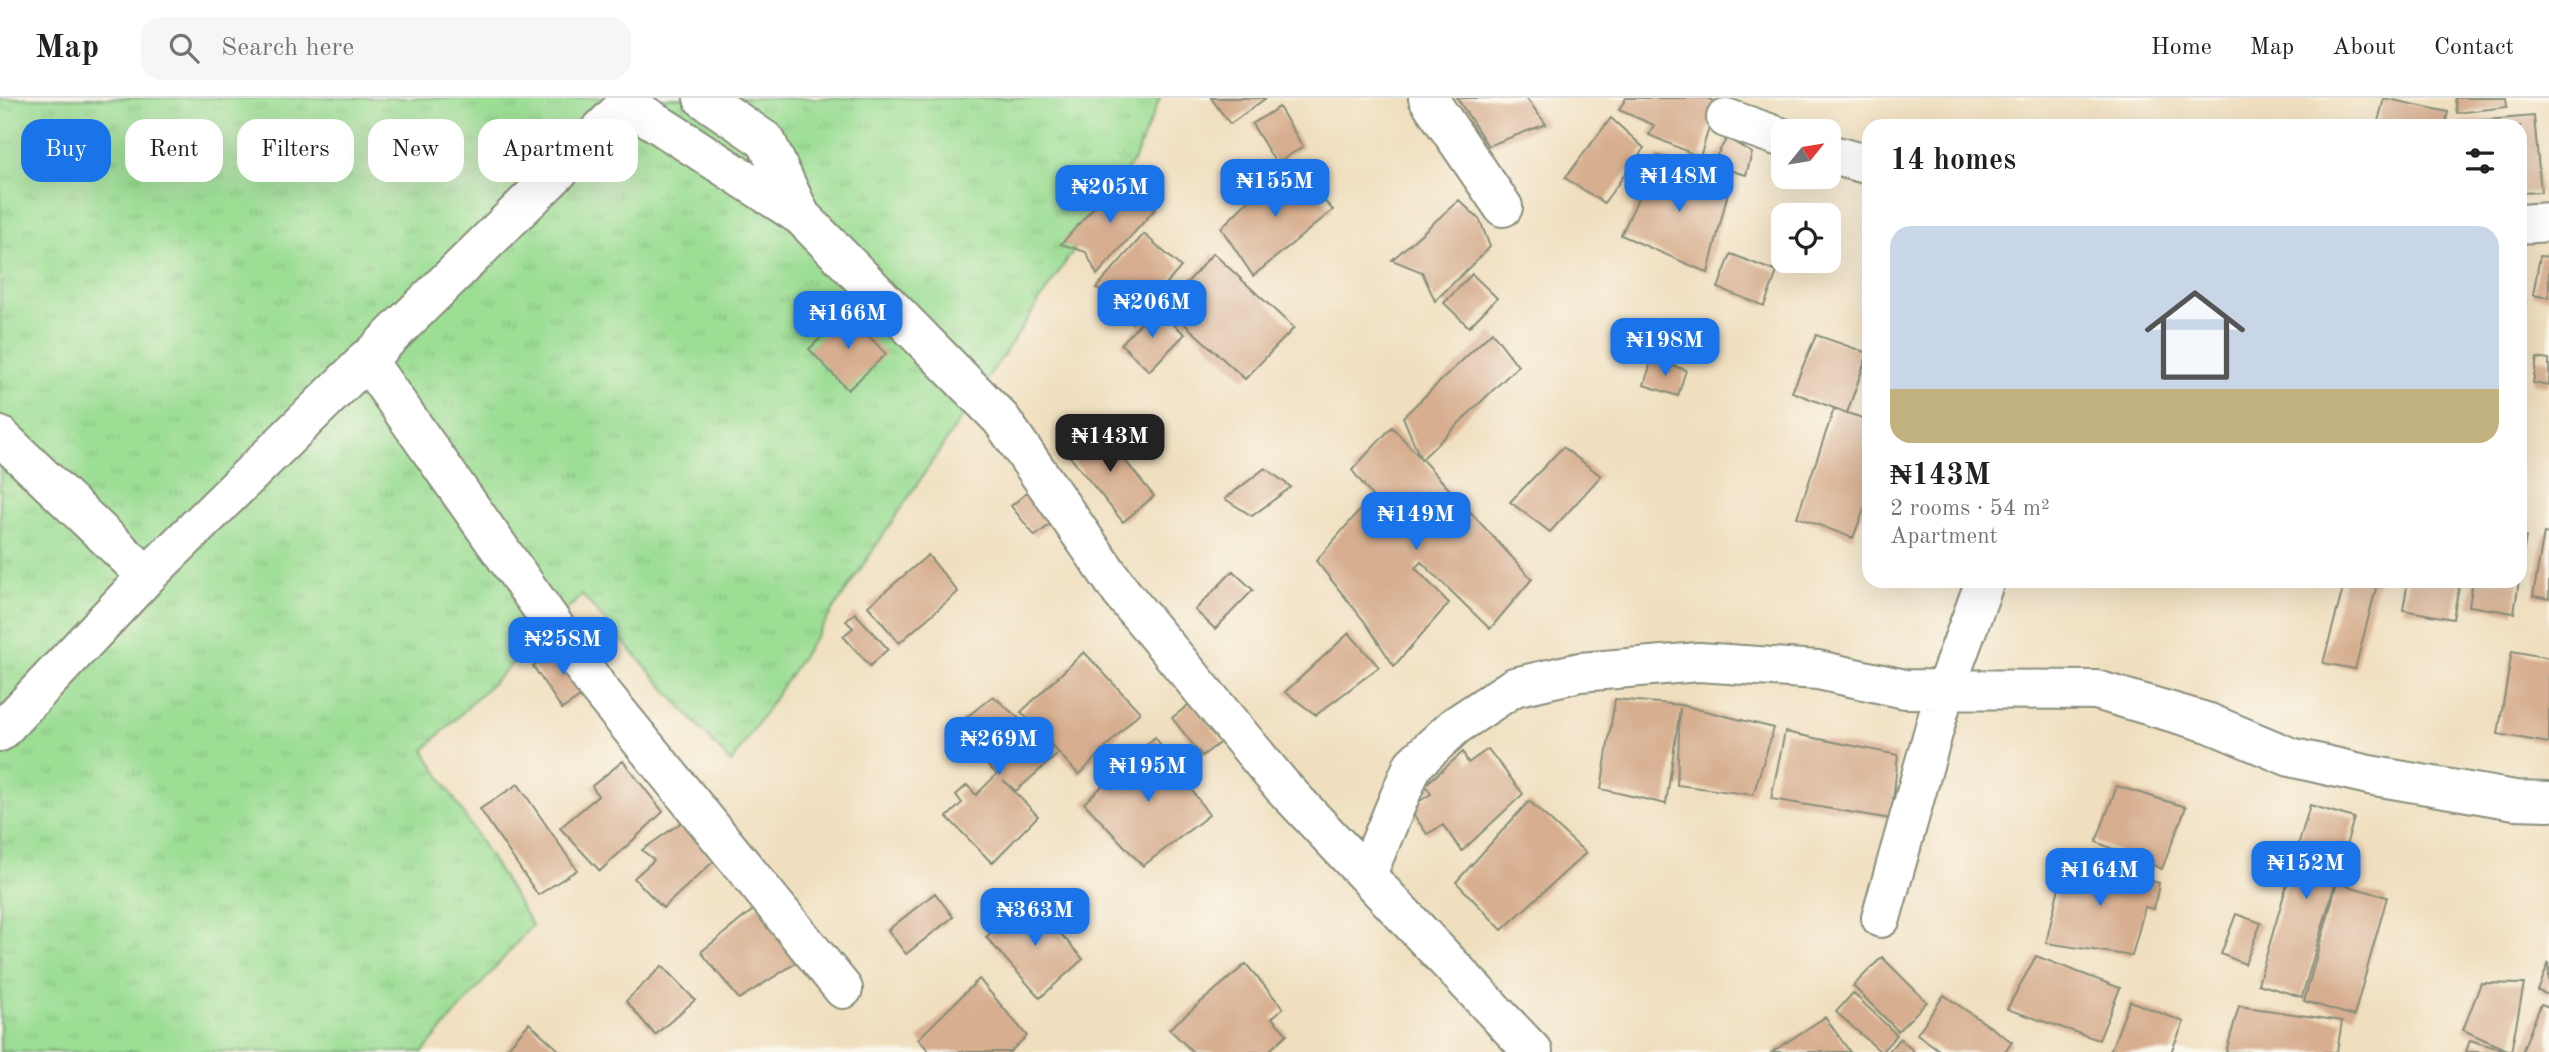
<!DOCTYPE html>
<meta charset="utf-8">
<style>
body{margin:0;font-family:"Old Standard TT",serif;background:#f6f6f6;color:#202124;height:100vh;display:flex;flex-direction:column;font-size:26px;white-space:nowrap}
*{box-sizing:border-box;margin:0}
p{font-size:23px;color:#757577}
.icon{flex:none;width:38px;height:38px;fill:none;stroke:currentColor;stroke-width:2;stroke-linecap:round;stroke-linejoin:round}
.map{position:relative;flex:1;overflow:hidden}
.drawer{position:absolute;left:1862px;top:21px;width:665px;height:469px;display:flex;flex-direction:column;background:#fff;border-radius:21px;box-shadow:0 7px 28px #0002}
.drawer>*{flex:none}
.hud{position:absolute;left:21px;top:21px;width:665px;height:63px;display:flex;gap:14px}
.needle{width:46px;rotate:60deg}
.fabs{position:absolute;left:1771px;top:21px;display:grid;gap:14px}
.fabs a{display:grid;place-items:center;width:70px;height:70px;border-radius:14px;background:#fff;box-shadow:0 7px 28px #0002;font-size:35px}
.price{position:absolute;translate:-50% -60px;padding:0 16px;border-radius:14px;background:#1a73e8;color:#fff;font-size:23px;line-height:46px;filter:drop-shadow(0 2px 4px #0008)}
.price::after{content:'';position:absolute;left:50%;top:42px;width:21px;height:16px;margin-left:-10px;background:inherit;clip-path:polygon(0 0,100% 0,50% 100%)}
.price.active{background:#222;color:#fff}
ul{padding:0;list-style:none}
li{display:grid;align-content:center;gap:14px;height:371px;padding:0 28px}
li span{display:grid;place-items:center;height:217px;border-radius:21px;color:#555}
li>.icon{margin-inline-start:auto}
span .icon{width:126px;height:126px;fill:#fffc;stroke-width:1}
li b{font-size:30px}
h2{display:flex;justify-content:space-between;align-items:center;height:84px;padding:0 28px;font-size:30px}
.tag{padding:0 24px;border-radius:21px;background:#fff;box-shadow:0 7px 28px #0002;font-size:24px;line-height:63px}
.tag.active{background:#1a73e8;color:#fff}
header{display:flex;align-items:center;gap:42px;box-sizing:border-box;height:98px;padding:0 35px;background:#fff;border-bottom:2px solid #e0e0e0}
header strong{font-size:33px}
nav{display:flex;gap:38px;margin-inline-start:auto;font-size:24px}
.search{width:490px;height:63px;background:#f6f6f6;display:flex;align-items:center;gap:18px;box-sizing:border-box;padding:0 24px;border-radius:21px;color:#757577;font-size:26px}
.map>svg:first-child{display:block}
.grass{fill:url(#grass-tufts);stroke:#5e8e64;stroke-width:2}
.building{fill:#d7ae8f}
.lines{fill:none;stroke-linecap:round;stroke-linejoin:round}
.street-casing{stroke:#888e7a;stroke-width:42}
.street{stroke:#fff;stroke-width:38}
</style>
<header>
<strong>Map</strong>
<div class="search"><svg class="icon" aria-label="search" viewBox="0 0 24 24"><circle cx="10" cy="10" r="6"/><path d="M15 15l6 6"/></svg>Search here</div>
<nav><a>Home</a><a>Map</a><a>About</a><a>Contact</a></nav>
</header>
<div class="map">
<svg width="2549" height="954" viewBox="0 0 2549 954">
<defs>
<pattern id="grass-tufts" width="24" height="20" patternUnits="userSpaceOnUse" patternTransform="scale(1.75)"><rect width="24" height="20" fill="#9dde95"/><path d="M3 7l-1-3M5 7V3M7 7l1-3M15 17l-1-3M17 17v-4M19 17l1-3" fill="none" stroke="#87bf81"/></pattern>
</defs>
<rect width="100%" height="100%" fill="#fbf7ec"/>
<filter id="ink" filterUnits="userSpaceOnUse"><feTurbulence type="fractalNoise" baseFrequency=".0143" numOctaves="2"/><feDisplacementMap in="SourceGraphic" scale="14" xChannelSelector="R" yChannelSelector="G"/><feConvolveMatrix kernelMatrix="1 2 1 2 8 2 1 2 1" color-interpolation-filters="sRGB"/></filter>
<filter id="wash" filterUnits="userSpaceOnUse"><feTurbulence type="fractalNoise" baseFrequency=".00686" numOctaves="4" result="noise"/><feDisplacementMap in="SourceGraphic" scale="28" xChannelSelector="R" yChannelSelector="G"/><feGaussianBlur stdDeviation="1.57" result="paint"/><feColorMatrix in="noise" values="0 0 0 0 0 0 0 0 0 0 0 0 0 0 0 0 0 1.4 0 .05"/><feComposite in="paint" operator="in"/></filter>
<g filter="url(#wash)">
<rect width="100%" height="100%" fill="#f0dfbf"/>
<path class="grass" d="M0,0H1160L1135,60L731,665L582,497L424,652L532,827L423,954H0Z"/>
<g id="blocks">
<path class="building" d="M1211,0H1266L1230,26Z
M1457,0H1526L1546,26L1488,48Z
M1626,0H1707L1717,4L1700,59L1649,37L1654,27L1619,12Z
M2384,0L2448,14L2445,28H2377Z
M2455,0H2506L2507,9L2457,15Z
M1279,9L1303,49L1276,65L1252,26Z
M2534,18L2541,94L2520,95V28H2461V24Z
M1611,20L1644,50L1604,105L1565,80Z
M1727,40L1752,55L1746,77L1711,67Z
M1658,58L1730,86L1708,175L1621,137Z
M1287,64L1333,112L1253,178L1221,130Z
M1120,80L1155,111L1097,177L1086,154L1061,146Z
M1459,102L1480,122L1490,149L1435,203L1422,174L1392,162Z
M1144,136L1181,169L1132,225L1119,203L1096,190Z
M1213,155L1294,230L1245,281L1166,209Z
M1731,156L1777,174L1764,208L1718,190Z
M2540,158L2549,159V200L2533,197Z
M1472,176L1497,200L1469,229L1444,205Z
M2520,202L2526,203L2521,235L2520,234Z
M1154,211L1185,236L1149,273L1121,246Z
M847,215L886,256L848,292L809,251Z
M1492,234L1518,268L1421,362L1403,319Z
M1816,237L1868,255L1847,315L1869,322V398L1853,440L1797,419L1834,311L1847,315L1792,294Z
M2537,260L2549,262V288L2533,285Z
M1652,261L1686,272L1678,298L1644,287Z
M1097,328L1154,398L1123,424L1066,354Z
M1392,329L1532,481L1490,531L1421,464L1415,470L1449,505L1394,568L1365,524L1316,463L1372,398L1352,372Z
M1563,349L1601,378L1550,434L1510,404Z
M1265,370L1291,389L1252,418L1225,401Z
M1030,392L1055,423L1035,438L1011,408Z
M2544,435L2549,436V501L2533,498Z
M2520,438L2526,439L2521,469H2520Z
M928,457L958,494L899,545L868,508Z
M1233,473L1253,492L1215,531L1195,512Z
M2345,483H2378L2355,571L2323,565Z
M2408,483H2460L2453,521L2403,512Z
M2473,483H2519L2514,515L2469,508Z
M855,515L888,551L870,568L843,538L853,530L846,523Z
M1349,535L1379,569L1316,617L1285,594Z
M564,548L592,591L562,611L533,568Z
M2512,553L2549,560V645L2498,636Z
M1084,554L1140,614L1079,677L1021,614Z
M993,598L1059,655L1016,693L1003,682L1038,718L992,765L947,719L962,705L956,697L967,687L976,697L997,676L949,633Z
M1615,601L1681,607L1774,630L1753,697L1677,687L1680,610L1666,706L1601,691Z
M1192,604L1222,643L1202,658L1172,620Z
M1785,634L1898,657L1891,721L1771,701Z
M1155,639L1209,717L1143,768L1084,705Z
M1488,651L1523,696L1462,753L1443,727L1427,736L1409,710L1431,696L1425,687L1463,654L1468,665Z
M623,663L663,714L600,773L560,730L598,698L592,688Z
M518,686L577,772L538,797L480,711Z
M2117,688L2186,709L2162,771L2096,744Z
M1529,703L1586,755L1502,832L1456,784Z
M2310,707L2354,720L2302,899L2258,886Z
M682,724L714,763L663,810L634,780L654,762L642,752Z
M2066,759L2159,785L2154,811L2145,809L2132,858L2046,845Z
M2337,785L2387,799L2354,918L2304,903Z
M935,795L953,819L906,856L888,832Z
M1029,800L1083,861L1040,900L986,839Z
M763,804L807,858L739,901L701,854Z
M2236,816L2261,825L2245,866L2221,856Z
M2036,858L2120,890L2099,942L2007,911Z
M1882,859L1927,904L1898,933L1853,888Z
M2549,864V897L2538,893Z
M1246,866L1283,910L1272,920L1287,936L1268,954H1193L1169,931Z
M662,868L695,902L655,937L626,903Z
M979,881L1027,938L1010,954H930L918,941Z
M2481,885L2524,886L2511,954L2463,932Z
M1853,895L1897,937L1881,954L1836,914Z
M1944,897L2012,944L2005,954H1942L1917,936Z
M2130,903L2184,924L2171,954H2110Z
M2541,906L2549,909V954H2522Z
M2239,908L2342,923L2337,954H2226Z
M1825,919L1850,954H1772Z
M529,925L561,954H504Z
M1900,940L1914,954H1888Z
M2470,942L2506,953V954H2466Z"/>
</g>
</g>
<g filter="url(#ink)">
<use href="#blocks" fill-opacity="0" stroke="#888e7a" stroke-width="2"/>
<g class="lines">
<g class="street-casing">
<path id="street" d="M703,0L766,43L801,118
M1428,0L1503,109
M629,7L801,118L1001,321L1121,494L1282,688L1533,954
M1726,20L1783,40
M1829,56L1869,67
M2520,126L2549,124
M366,261L598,590L843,891
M0,338L147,478
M0,634L147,478L633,0
M1367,776L1413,667L1455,628L1514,589L1580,574L1699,564L1818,572L1905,591L2096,592L2209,625L2290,659L2369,677L2515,702L2549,703
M1881,820L1946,589L1985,483"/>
</g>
<use href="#street" class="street"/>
</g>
</g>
</svg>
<div class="fabs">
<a><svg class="needle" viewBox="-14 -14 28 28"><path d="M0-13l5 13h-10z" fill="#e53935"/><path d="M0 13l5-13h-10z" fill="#757577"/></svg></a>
<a><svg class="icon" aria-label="locate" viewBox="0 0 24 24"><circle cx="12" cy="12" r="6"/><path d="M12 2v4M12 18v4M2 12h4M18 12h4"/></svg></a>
</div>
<b class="price" style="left:1679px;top:116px">₦148M</b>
<b class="price" style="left:1275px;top:121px">₦155M</b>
<b class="price" style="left:1110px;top:127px">₦205M</b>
<b class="price" style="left:1152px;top:242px">₦206M</b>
<b class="price" style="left:848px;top:253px">₦166M</b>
<b class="price" style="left:1665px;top:280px">₦198M</b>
<b class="price active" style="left:1110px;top:376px">₦143M</b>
<b class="price" style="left:1416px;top:454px">₦149M</b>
<b class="price" style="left:563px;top:579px">₦258M</b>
<b class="price" style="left:999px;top:679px">₦269M</b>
<b class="price" style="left:1148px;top:706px">₦195M</b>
<b class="price" style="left:2306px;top:803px">₦152M</b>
<b class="price" style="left:2100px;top:810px">₦164M</b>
<b class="price" style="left:1035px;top:850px">₦363M</b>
<div class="hud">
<a class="tag active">Buy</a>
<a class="tag">Rent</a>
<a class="tag">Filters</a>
<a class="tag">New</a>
<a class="tag">Apartment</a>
</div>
<section class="drawer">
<h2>14 homes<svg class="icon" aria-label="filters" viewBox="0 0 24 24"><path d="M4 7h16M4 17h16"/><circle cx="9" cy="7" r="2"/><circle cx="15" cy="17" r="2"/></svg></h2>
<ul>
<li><span style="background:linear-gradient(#c9d6e8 75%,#c2b280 0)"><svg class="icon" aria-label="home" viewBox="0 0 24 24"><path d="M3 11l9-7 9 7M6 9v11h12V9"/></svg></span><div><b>₦143M</b><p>2 rooms · 54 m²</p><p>Apartment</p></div></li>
</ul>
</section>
</div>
